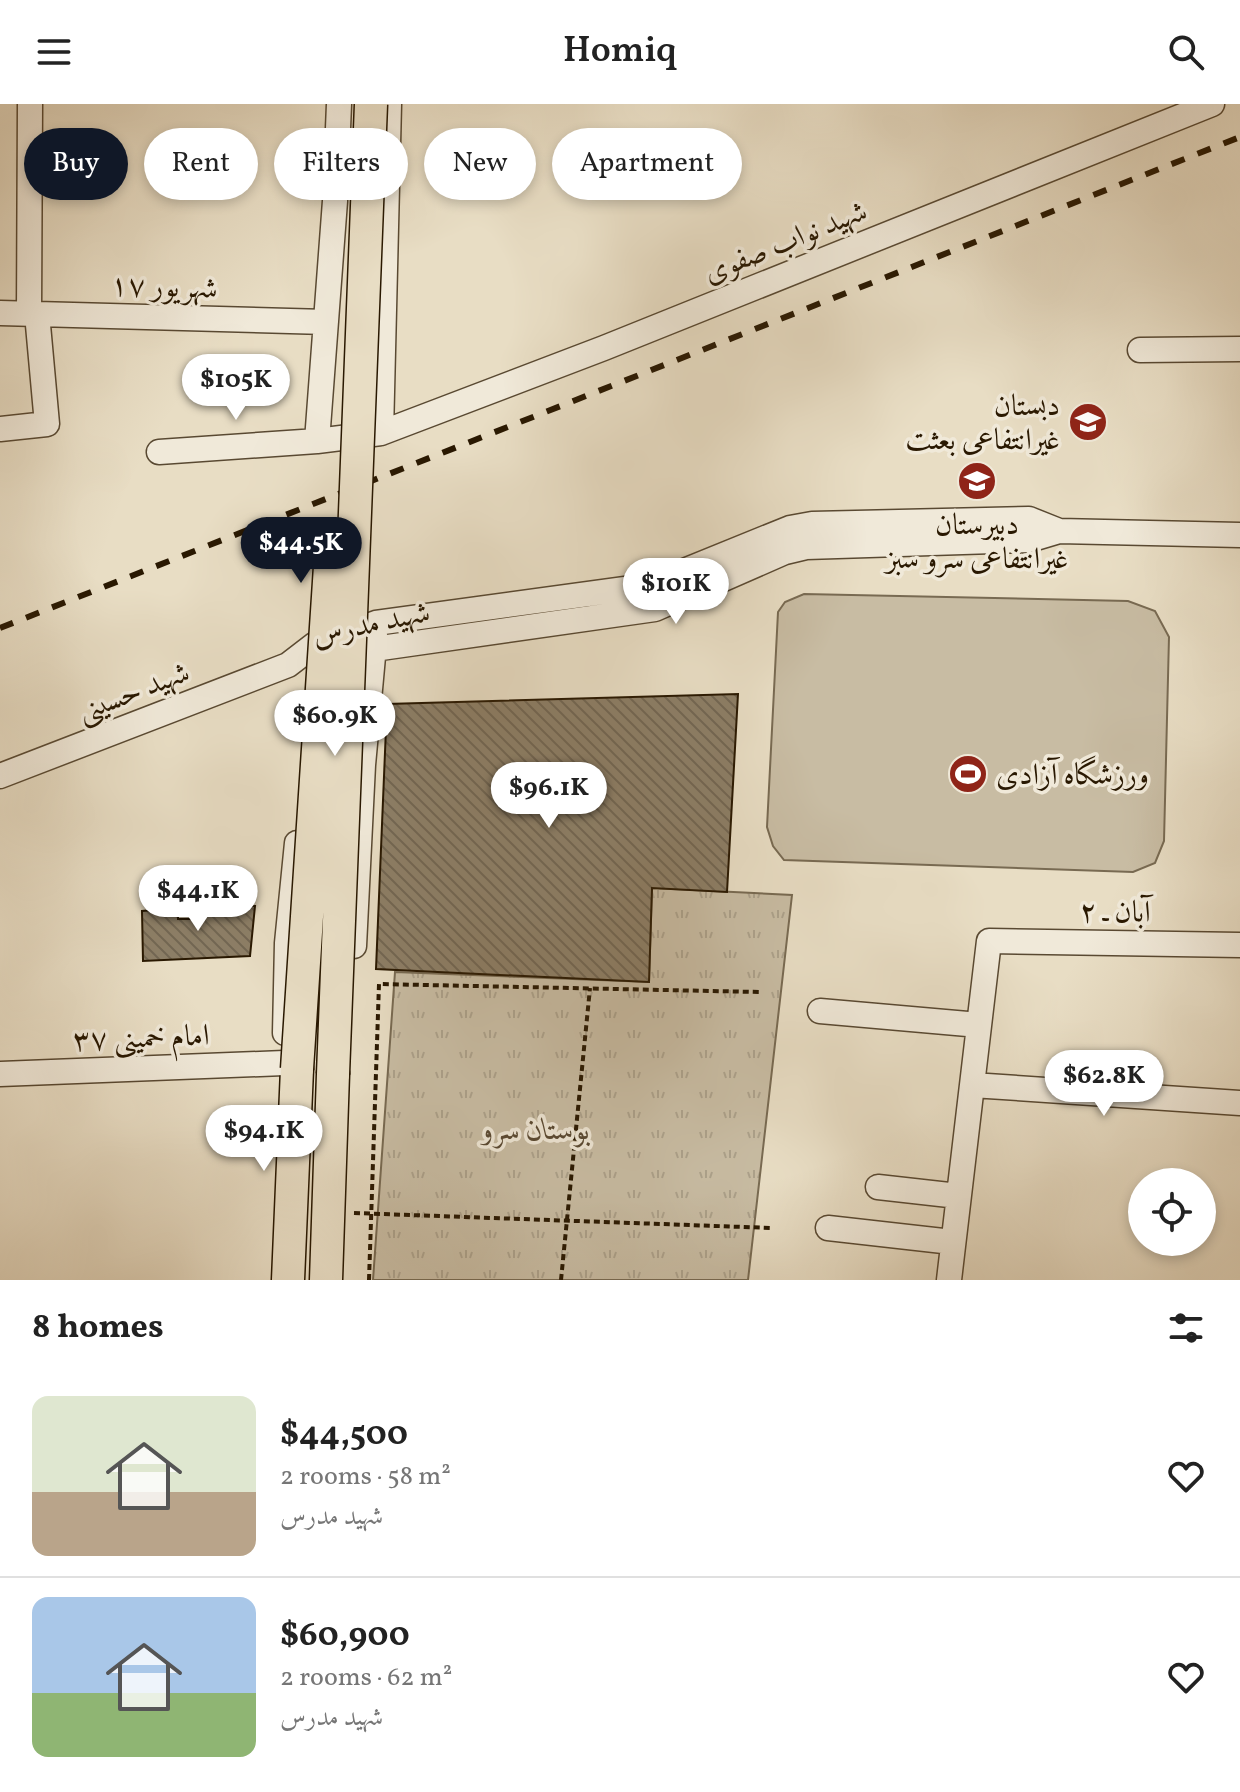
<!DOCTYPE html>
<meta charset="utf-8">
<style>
body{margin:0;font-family:Vollkorn,Amiri,serif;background:#f6f6f6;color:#222;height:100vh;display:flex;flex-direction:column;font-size:30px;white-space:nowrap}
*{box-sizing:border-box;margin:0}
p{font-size:26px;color:#767676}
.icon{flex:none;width:44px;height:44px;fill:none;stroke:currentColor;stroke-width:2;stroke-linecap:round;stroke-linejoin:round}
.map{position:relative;height:1176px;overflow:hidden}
.panel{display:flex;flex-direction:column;background:#fff;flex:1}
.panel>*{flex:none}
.hud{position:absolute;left:24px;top:24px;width:800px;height:72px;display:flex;gap:16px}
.buttons{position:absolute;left:1128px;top:1064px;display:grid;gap:16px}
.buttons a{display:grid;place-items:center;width:88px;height:88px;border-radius:50%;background:#fff;box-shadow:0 4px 12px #0003;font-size:40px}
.price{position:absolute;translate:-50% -68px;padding:0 18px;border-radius:28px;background:#fff;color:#222;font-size:26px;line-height:52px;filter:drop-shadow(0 2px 4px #0008)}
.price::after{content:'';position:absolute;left:50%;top:48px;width:24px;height:18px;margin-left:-12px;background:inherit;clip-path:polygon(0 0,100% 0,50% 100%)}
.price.on{background:#111827;color:#fff}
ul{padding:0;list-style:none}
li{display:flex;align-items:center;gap:24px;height:200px;padding:0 32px}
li+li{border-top:2px solid #e0e0e0}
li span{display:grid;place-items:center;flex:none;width:224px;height:160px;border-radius:16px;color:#555}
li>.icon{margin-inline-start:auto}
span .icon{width:96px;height:96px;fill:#fffc;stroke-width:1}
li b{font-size:34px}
h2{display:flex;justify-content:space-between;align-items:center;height:96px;padding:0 32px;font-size:34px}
.pill{padding:0 28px;border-radius:36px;background:#fff;box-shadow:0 4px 12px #0003;font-size:28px;line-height:72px}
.pill.on{background:#111827;color:#fff}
header{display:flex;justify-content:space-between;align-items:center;height:104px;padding:0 32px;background:#fff;font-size:36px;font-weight:600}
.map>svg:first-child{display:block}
.park{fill:url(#park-tufts);stroke:#786a52;stroke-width:2}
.pitch{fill:#c8bca3;stroke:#786a52;stroke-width:2}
.building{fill:url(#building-back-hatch);stroke:#291801;stroke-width:2}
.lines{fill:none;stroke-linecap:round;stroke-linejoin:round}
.minor-casing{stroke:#594932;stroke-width:27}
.major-casing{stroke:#291801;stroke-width:35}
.path{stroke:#291801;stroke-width:4;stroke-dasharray:6 4;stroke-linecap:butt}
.minor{stroke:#f0e9d9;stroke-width:24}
.major{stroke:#e8ddc4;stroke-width:32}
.rail{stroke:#291801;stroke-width:6;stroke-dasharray:14 14;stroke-linecap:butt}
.major-bridge-casing{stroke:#291801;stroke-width:35;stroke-linecap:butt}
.major-bridge{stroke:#e8ddc4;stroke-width:32}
.labels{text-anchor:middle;stroke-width:7;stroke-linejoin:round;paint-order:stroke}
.street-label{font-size:30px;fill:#291801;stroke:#f0e9d9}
.poi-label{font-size:30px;fill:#291801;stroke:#f0e9d9;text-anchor:end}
.park-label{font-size:30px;font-style:italic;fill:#594932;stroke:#f0e9d9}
</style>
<header><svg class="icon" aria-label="menu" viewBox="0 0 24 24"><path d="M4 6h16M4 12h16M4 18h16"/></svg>Homiq<svg class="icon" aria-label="search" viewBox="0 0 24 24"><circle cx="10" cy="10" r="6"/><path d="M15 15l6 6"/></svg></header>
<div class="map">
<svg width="1240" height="1176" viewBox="0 0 1240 1176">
<defs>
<pattern id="park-tufts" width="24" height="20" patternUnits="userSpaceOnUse" patternTransform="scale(2)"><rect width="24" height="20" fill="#c8bca3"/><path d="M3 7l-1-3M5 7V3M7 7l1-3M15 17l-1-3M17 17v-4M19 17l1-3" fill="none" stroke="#aca18b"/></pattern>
<pattern id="building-back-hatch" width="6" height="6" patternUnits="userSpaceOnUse" patternTransform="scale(2)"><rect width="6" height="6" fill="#8c7e66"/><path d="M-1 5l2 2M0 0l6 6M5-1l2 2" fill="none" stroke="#726652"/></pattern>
</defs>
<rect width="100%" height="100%" fill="#e8ddc4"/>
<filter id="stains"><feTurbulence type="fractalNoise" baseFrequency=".0025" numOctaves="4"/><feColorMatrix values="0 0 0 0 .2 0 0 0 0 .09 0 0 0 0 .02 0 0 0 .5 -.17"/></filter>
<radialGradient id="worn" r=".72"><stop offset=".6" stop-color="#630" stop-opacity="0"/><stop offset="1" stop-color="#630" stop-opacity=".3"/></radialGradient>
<path class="park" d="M652,784L792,791L748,1176H373L395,868L649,878Z"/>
<path class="pitch" d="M804,490L1128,497L1155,507L1169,533L1164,737L1155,759L1133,768L784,756L773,742L767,723L778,508L785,498Z"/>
<path class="building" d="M738,590L727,788L652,784L649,878L376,865L387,600Z
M192,801L255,802L250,852L143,857L142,807L178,804V815H193Z"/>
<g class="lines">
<g class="minor-casing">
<path id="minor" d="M0,209L326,218
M29,210L30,0
M1140,246L1240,245
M0,325L47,320L37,210
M381,329L389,0
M317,337L335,97L339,0
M159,348L317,337L381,329L604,244L1212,0
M336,560L374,545L655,505L785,448L806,443L1029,436L1059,427L1240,431
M0,672L288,561L314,541L376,519L647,482L790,424L812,420L1029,415L1059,427
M354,842L363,661L375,531
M820,907L979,921
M285,929L287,839L297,739
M0,970L284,959
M972,981L1240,999
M878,1083L958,1092
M828,1124L952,1138
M949,1176L989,837L1240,841"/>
</g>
<g class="major-casing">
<path id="major" d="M288,1176L297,965
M326,1176L333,970"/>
</g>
<path class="path" d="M354,1109L772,1124
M369,1176L379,880L759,888
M561,1176L590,884"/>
<use href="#minor" class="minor"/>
<use href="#major" class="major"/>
<path class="rail" d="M0,524L1240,33"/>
<g class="major-bridge-casing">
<path id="major-bridge" d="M297,965L331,447
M333,970L371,0"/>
</g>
<use href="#major-bridge" class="major-bridge"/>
</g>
<defs>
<g id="school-disc" transform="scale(2)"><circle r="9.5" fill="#8f2418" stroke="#f0e9d9"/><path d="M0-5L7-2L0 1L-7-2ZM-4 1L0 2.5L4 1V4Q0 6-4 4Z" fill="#fff"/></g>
<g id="stadium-disc" transform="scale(2)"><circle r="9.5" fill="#8f2418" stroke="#f0e9d9"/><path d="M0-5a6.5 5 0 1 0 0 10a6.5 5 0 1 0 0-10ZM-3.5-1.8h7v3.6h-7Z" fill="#fff"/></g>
</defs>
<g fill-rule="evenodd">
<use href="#school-disc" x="1088" y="318"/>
<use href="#school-disc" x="977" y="377"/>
<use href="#stadium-disc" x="968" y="670"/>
</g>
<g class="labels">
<g class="street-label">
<text transform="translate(785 137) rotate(-22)" y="10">شهید نواب صفوی</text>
<text transform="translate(164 182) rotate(2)" y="10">۱۷ شهریور</text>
<text transform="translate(371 519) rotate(-12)" y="10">شهید مدرس</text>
<text transform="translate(133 587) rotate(-21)" y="10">شهید حسینی</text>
<text transform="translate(1115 807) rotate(1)" y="10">آبان ـ ۲</text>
<text transform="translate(141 933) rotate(-2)" y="10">امام خمینی ۳۷</text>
</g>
<g class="poi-label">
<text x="1060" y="311">دبستان<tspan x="1060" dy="34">غیرانتفاعی بعثت</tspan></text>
<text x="977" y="430" text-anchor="middle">دبیرستان<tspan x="977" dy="34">غیرانتفاعی سرو سبز</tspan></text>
<text x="996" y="680" text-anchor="start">ورزشگاه آزادی</text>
</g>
<g class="park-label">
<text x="536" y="1035">بوستان سرو</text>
</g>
</g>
<rect width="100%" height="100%" filter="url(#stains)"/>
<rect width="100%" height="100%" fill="url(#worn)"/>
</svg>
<div class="buttons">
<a><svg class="icon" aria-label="locate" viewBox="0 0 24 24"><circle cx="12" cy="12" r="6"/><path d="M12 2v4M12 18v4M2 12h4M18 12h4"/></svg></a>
</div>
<b class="price" style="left:236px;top:318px">$105K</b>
<b class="price on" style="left:301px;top:481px">$44.5K</b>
<b class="price" style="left:676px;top:522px">$101K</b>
<b class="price" style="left:335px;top:654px">$60.9K</b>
<b class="price" style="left:549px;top:726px">$96.1K</b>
<b class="price" style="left:198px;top:829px">$44.1K</b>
<b class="price" style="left:1104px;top:1014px">$62.8K</b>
<b class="price" style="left:264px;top:1069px">$94.1K</b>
<div class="hud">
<a class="pill on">Buy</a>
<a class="pill">Rent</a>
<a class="pill">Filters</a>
<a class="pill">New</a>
<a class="pill">Apartment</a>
</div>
</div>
<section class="panel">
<h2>8 homes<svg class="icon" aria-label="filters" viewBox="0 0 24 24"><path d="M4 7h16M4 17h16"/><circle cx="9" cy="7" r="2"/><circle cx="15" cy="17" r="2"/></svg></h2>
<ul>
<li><span style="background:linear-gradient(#dfe7d0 60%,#b9a48a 0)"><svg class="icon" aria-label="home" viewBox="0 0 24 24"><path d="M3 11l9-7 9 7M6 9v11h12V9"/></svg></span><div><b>$44,500</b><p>2 rooms · 58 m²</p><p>شهید مدرس</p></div><svg class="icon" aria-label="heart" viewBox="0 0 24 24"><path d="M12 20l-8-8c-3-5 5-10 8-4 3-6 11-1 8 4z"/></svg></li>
<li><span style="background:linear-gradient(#a9c7e8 60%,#8fb573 0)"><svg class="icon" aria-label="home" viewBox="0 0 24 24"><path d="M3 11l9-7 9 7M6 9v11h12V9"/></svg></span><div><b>$60,900</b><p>2 rooms · 62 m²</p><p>شهید مدرس</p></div><svg class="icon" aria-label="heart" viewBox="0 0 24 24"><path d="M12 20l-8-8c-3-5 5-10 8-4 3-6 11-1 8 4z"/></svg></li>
</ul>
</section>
